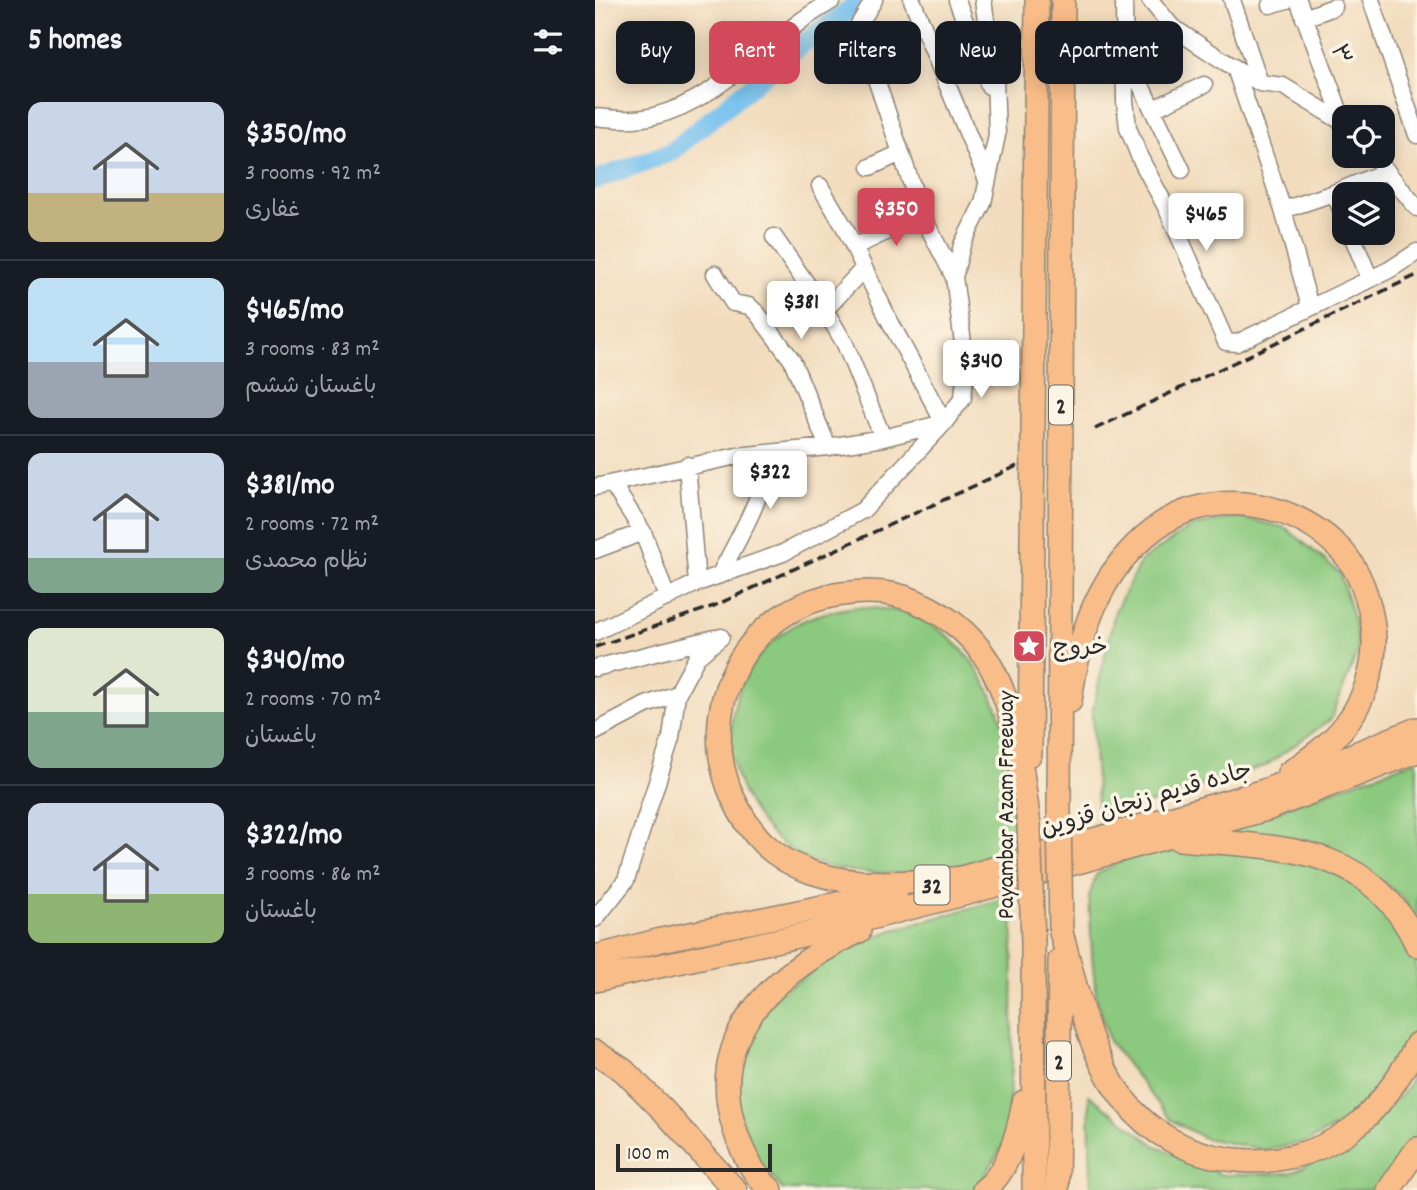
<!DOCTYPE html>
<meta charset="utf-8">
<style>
body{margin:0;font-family:Dekko,"Playpen Sans Arabic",sans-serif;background:#20242c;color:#f1f3f6;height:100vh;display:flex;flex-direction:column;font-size:26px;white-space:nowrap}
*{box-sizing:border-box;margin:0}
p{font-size:23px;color:#9ea1a6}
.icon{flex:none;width:38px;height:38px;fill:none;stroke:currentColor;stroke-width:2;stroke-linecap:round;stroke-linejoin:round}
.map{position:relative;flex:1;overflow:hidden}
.side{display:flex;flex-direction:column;background:#171b24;width:595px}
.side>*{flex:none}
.hud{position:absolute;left:21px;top:21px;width:665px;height:63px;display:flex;gap:14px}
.controls{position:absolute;left:737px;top:105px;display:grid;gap:14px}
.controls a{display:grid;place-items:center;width:63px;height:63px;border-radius:14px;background:#171b24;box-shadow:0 4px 18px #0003;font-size:35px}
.scale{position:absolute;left:21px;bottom:18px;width:156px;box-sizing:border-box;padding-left:7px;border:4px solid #2b2b2b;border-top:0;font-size:19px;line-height:24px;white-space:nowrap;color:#2b2b2b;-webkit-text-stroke:5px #fcf5e5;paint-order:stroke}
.price{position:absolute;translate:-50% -60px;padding:0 16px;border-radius:7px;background:#fff;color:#222;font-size:23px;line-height:46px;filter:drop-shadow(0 2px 4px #0008)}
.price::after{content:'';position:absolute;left:50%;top:42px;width:21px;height:16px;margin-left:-10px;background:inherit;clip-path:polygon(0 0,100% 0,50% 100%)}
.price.active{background:#d1495b;color:#fff}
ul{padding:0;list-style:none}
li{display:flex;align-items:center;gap:21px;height:175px;padding:0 28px}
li+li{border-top:2px solid #363941}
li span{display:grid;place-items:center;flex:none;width:196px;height:140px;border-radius:14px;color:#555}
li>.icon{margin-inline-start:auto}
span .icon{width:84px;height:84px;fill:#fffc;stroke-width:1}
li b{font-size:30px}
h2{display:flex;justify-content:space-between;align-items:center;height:84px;padding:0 28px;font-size:30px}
.tag{padding:0 24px;border-radius:14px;background:#171b24;box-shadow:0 4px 18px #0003;font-size:24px;line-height:63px}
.tag.active{background:#d1495b;color:#fff}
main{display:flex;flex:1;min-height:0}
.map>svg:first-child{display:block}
.green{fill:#8bc97e;stroke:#5b7a54;stroke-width:2}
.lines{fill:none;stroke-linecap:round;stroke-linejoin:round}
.river{stroke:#76c1ef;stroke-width:19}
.minor-casing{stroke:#8e8474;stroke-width:19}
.highway-casing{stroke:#8e8474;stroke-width:26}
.minor{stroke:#fff;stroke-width:16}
.highway{stroke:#f8bd89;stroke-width:23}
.rail{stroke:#2b2b2b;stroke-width:3.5;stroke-dasharray:10 5;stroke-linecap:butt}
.highway-bridge-casing{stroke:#8e8474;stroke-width:26;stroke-linecap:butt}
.highway-bridge{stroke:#f8bd89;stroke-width:23}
.labels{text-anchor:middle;stroke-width:7;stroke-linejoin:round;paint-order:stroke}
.shield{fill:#fcf5e5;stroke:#6a6863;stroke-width:2}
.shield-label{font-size:23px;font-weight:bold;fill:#2b2b2b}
.street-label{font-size:24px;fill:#2b2b2b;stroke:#fcf5e5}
.poi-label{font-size:24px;fill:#2b2b2b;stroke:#fcf5e5;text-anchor:start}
</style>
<main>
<section class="side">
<h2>5 homes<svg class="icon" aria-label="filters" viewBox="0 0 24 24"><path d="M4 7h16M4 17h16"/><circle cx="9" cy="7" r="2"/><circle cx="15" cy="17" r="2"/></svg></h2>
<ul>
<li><span style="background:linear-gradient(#c9d6e8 65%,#c2b280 0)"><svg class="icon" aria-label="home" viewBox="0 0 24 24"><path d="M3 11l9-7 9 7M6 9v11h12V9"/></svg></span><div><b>$350/mo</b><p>3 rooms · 92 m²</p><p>غفاری</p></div></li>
<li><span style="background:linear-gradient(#bfe0f5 60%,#9aa5b1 0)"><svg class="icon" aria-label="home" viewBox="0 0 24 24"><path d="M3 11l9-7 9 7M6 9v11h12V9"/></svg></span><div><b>$465/mo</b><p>3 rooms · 83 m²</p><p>باغستان ششم</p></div></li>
<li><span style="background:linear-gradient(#c9d6e8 75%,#7fa58c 0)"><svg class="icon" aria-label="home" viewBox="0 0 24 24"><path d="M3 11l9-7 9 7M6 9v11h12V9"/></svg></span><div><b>$381/mo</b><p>2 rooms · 72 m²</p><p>نظام محمدی</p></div></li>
<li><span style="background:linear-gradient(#dfe7d0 60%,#7fa58c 0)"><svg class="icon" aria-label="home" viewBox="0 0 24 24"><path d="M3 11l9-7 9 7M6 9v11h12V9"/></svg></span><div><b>$340/mo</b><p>2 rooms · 70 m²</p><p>باغستان</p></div></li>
<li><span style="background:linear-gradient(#c9d6e8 65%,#8fb573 0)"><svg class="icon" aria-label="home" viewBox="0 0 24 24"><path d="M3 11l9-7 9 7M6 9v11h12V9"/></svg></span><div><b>$322/mo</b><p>3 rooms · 86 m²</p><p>باغستان</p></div></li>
</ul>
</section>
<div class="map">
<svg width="822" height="1190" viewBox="0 0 822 1190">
<rect width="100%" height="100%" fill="#fcf5e5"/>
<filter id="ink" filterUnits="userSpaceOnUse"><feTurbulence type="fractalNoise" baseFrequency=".0143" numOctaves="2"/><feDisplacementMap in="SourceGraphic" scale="14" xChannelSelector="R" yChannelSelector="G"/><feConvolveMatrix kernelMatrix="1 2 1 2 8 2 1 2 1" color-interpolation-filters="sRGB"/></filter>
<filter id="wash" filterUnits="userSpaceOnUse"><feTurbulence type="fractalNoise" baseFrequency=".00686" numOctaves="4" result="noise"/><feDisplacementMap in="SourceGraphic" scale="28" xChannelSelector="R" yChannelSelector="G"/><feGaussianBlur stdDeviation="1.57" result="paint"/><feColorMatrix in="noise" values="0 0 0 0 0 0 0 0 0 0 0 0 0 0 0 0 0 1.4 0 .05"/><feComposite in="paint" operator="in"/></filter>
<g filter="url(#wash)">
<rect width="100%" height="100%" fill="#f2dcbd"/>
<path class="green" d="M643,517L691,528L745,573L761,628L763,651L736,719L670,766L503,820L497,713L520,611L546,561L595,527Z
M261,607C280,608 301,609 319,616C370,636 401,691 412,741C419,775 417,814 419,848C401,854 382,862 363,866C322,874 272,877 231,866C201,858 177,839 160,814C117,750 132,665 200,625C219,614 240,610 261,607Z
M822,760V925L808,898L775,872L618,833Z
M572,845L713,860L767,884L799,915L821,955L822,1028L797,1078L761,1116L712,1142L670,1150L609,1138L576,1120L514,1041L501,995L497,955L494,897L501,875L539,853Z
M418,896L417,1065L413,1123L409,1144L381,1190H188L164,1162L143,1111L145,1062L151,1041L183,994L256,946L298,930Z
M822,1066V1137L784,1190H496L494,1095L561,1146L627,1175L696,1173L764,1139L811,1089Z"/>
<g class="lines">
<path class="river" d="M0,180L76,152L202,48L258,7L262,0"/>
</g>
</g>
<g filter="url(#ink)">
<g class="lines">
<g class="minor-casing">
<path id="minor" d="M279,0L263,26L327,215L359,277
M317,0L392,180
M362,0L394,86
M529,0L530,101L533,128L545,158L572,209L631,342L642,343L794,270L822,252
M555,0L577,27L627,60L665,83L688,86L749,123
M637,0L665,83
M703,0L749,123
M776,0L822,135
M675,5L692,0
M709,18L739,7
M533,59L587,170
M640,68L688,210L715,307
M558,109L609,85
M0,117C19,119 39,121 59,116C114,103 158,56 202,24C213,15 226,8 238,0
M779,156L822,208
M275,167L306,153
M739,193L749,216
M688,210L739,193L792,171
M756,233L775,279
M179,237L230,310L250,344L288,438
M259,247L327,215
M120,274L138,303L154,306L162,313L197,360L233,447
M230,310L269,268
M92,465L102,583
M18,485L48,532L72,598
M0,487L142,456L233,447L288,438L349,423L368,398L371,365L359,277L367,245L388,203L402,135L400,79L388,0
M0,550L48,532
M125,574C133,558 165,502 165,487C165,474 150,464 142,456
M0,632L102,583L188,553L268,510L349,423L292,316L250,228L225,186
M0,668L120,638
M0,732L51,705L82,694
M0,919L31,880L76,738L82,694L102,657L126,637"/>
</g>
<g class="highway-casing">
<path id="highway" d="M475,701C484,634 503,572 559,529C613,488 692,499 740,544C761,563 772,592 777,619C784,655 773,695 751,724C736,744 714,759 694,773
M435,754L442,0
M464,810L468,0
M584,839C682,848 775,842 822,945
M369,878C318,882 265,889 216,872C177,858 155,835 138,798C98,709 149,607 247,594C273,590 297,591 320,601C355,616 383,639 400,674C423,720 427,774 434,824
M356,881L669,791L822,729
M466,932C482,989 492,1052 529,1100C581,1168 685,1180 754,1131C784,1110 805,1077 822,1044
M438,943L439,1190
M0,957L66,940L301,892
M0,980L221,932L376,892L672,809L822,751
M0,1052L28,1070L68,1110L140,1190
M176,1190C158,1176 145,1148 139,1127C109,1030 186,969 264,931
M389,1190C413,1172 424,1130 429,1102
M462,1190L465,960
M794,1190L822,1149"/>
</g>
<use href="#minor" class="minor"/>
<use href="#highway" class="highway"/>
<path class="rail" d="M500,429L822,275
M0,647L119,606L422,466"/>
<g class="highway-bridge-casing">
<path id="highway-bridge" d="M464,810L466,932
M434,824L438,943"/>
</g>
<use href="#highway-bridge" class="highway-bridge"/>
</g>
</g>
<defs>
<g id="sight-square" transform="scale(1.75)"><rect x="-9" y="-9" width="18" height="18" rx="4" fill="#d1495b" stroke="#fcf5e5"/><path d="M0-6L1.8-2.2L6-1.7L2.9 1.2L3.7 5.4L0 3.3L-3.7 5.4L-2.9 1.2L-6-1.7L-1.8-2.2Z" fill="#fff"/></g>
</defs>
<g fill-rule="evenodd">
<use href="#sight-square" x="434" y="646"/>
</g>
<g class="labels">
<g class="shield">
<rect x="454" y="385.5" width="24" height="39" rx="5"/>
<rect x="319.5" y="865.5" width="35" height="39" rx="5"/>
<rect x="452" y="1041.5" width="24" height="39" rx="5"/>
</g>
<g class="shield-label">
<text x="466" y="413">2</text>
<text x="337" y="893">32</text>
<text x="464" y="1069">2</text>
</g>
<g class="street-label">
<text transform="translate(747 54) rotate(70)" y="8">۳</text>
<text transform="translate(551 798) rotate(-16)" y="8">جاده قدیم زنجان قزوین</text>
<text transform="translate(410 805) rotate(-90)" y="8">Payambar Azam Freeway</text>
</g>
<g class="poi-label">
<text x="458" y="654">خروج</text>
</g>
</g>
</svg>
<div class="controls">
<a><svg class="icon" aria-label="locate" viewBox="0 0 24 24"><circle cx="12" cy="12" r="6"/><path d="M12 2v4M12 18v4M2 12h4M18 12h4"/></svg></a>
<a><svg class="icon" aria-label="layers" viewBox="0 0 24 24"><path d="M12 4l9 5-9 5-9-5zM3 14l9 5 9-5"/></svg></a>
</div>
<div class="scale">100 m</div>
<b class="price active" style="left:301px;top:248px">$350</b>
<b class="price" style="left:611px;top:253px">$465</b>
<b class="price" style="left:206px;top:341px">$381</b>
<b class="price" style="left:386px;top:400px">$340</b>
<b class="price" style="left:175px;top:511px">$322</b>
<div class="hud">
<a class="tag">Buy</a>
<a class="tag active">Rent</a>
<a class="tag">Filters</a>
<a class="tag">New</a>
<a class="tag">Apartment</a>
</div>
</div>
</main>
